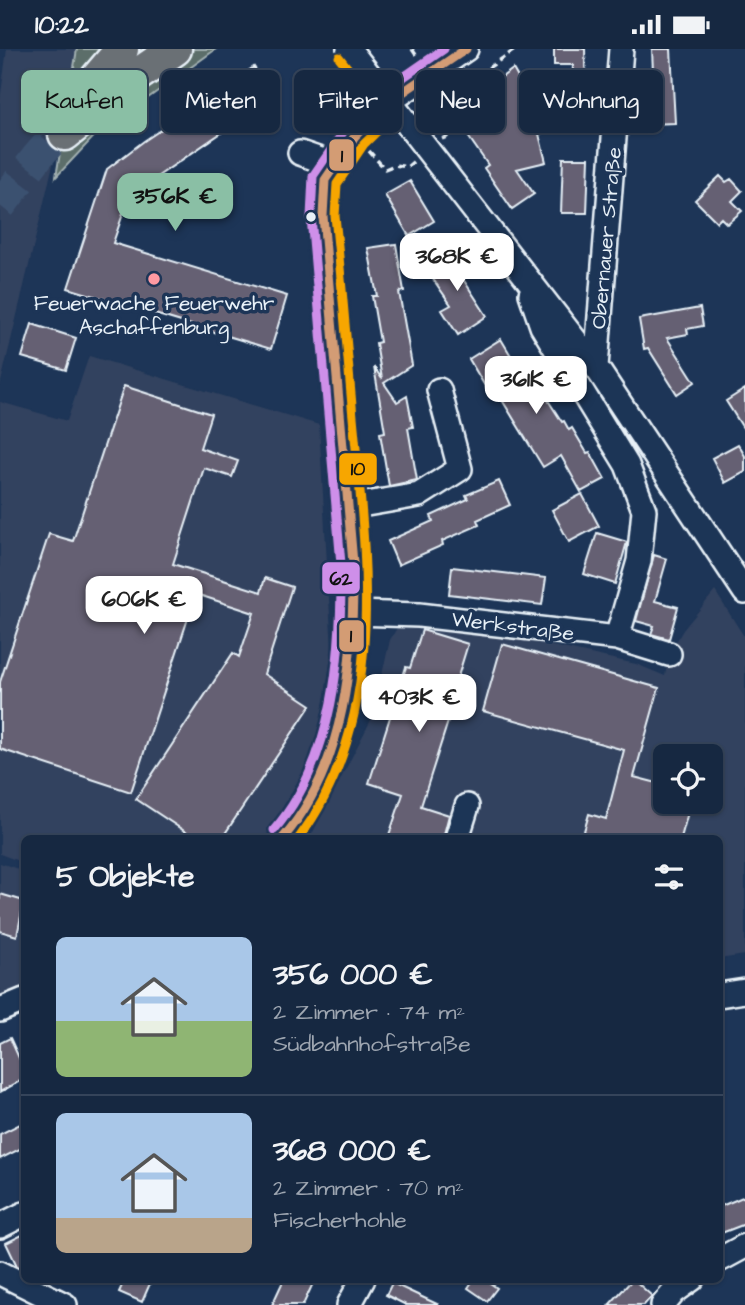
<!DOCTYPE html>
<html lang="de">
<meta charset="utf-8">
<style>
body{margin:0;font-family:"Architects Daughter",sans-serif;background:#23344c;color:#f1f3f6;height:100vh;display:flex;flex-direction:column;font-size:26px;white-space:nowrap}
*{box-sizing:border-box;margin:0}
p{font-size:23px;color:#9ea6b1}
.icon{flex:none;width:38px;height:38px;fill:none;stroke:currentColor;stroke-width:2;stroke-linecap:round;stroke-linejoin:round}
.map{position:relative;flex:1;overflow:hidden}
.side{position:absolute;left:21px;top:786px;width:702px;height:448px;display:flex;flex-direction:column;background:#162841;border-radius:10px;box-shadow:0 2px 5px #0004,0 0 0 2px #35445a}
.side>*{flex:none}
.hud{position:absolute;left:21px;top:21px;width:704px;height:63px;display:flex;gap:14px}
.buttons{position:absolute;left:653px;top:695px;display:grid;gap:14px}
.buttons a{display:grid;place-items:center;width:70px;height:70px;border-radius:10px;background:#162841;box-shadow:0 2px 5px #0004,0 0 0 2px #35445a;font-size:35px}
.price{position:absolute;translate:-50% -60px;padding:0 16px;border-radius:14px;background:#fff;color:#222;font-size:23px;line-height:46px;filter:drop-shadow(0 2px 4px #0008)}
.price::after{content:'';position:absolute;left:50%;top:42px;width:21px;height:16px;margin-left:-10px;background:inherit;clip-path:polygon(0 0,100% 0,50% 100%)}
.price.current{background:#8abfa5;color:#111}
ul{padding:0;list-style:none}
li{display:flex;align-items:center;gap:21px;height:175px;padding:0 35px}
li+li{border-top:2px solid #35445a}
li span{display:grid;place-items:center;flex:none;width:196px;height:140px;border-radius:10px;color:#555}
li>.icon{margin-inline-start:auto}
span .icon{width:84px;height:84px;fill:#fffc;stroke-width:1}
li b{font-size:30px}
h2{display:flex;justify-content:space-between;align-items:center;height:84px;padding:0 35px;font-size:30px}
.pill{padding:0 24px;border-radius:10px;background:#162841;box-shadow:0 2px 5px #0004,0 0 0 2px #35445a;font-size:24px;line-height:63px}
.pill.current{background:#8abfa5;color:#111}
.status{display:flex;justify-content:space-between;align-items:center;height:49px;padding:0 35px;background:#162841;direction:ltr}
.status svg{height:19px;fill:currentColor}
.map>svg:first-child{display:block}
.built{fill:#33425f;fill-rule:evenodd}
.green{fill:#5b6e6a;stroke:#a2b0b1;stroke-width:2}
.building{fill:#656073;stroke:#e8f1f8;stroke-width:2}
.lines{fill:none;stroke-linecap:round;stroke-linejoin:round}
.highway-tunnel{stroke:#3b516f;stroke-width:32;stroke-dasharray:32 16;stroke-linecap:butt}
.minor-casing{stroke:#e8f1f8;stroke-width:28}
.highway-casing{stroke:#e8f1f8;stroke-width:37}
.path{stroke:#e8f1f8;stroke-width:3.5;stroke-dasharray:7 5;stroke-linecap:butt}
.minor{stroke:#1d3557;stroke-width:23}
.highway{stroke:#6b6f75;stroke-width:32}
.bus-1-casing{stroke:#1d3557;stroke-width:14}
.bus-2-casing{stroke:#1d3557;stroke-width:14}
.bus-3-casing{stroke:#1d3557;stroke-width:14}
.bus-1{stroke:#d39c74;stroke-width:9}
.bus-2{stroke:#f7a600;stroke-width:9}
.bus-3{stroke:#ce8fe9;stroke-width:9}
.bus-dot{fill:#e8f1f8;stroke:#1d3557;stroke-width:2.5}
.poi-dot{fill:#ff9aa2;stroke:#1d3557;stroke-width:2.5}
.labels{text-anchor:middle;stroke-width:7;stroke-linejoin:round;paint-order:stroke}
.street-label{font-size:21px;fill:#e8f1f8;stroke:#1d3557}
.poi-label{font-size:21px;fill:#e8f1f8;stroke:#1d3557}
.line-badge{stroke:#1d3557;stroke-width:2.5}
.pale-badge-label{font-size:19px;text-anchor:middle;font-weight:bold;fill:#111}
</style>
<div class="status"><b>10:22</b><svg viewBox="0 0 49 12"><path d="M0 12V9h3v3zM5 12V6h3v6zM10 12V3h3v9zM15 12V0h3v12zM26 1h20v11H26zM47 4h2v5h-2z"/></svg></div>
<div class="map">
<svg width="745" height="1256" viewBox="0 0 745 1256">
<rect width="100%" height="100%" fill="#1d3557"/>
<filter id="ink" filterUnits="userSpaceOnUse"><feTurbulence type="fractalNoise" baseFrequency=".0143" numOctaves="2"/><feDisplacementMap in="SourceGraphic" scale="14" xChannelSelector="R" yChannelSelector="G"/><feConvolveMatrix kernelMatrix="1 2 1 2 8 2 1 2 1" color-interpolation-filters="sRGB"/></filter>
<g filter="url(#ink)">
<path class="built" d="M7,0H77L72,36L0,337V52Z
M89,307L319,376L332,602L316,700L265,789H24V814L0,805V353L67,372Z
M715,542L745,589V906L719,910V789H310L372,669L390,591L397,579L512,588L636,615L665,627L669,605L683,581ZM665,707H710V752H665Z
M0,814L24,822V939L0,949Z"/>
<path class="green" d="M77,0H216L137,57L102,79L56,128Z"/>
<path class="building" d="M554,0H585L586,36L595,37L592,83L554,81L539,85L546,113L517,120L534,145L512,160L484,119L488,116L452,64L513,20L533,55L571,56L573,16H554Z
M652,0H671L675,74L650,75L648,24L653,23Z
M254,18L274,48L148,134L139,164L125,159L113,194L287,247L271,300L68,239L107,120L144,92Z
M563,109H589L587,164H561Z
M720,127L726,133L731,130L742,142L732,152L742,162L727,175L721,169L717,173L695,151Z
M410,132L434,172L409,187L385,146Z
M396,195L404,242L399,243L412,316L384,334L397,353L407,347L413,378L408,379L417,431L389,437L380,384L385,383L374,318L382,330L376,294L380,293L372,247H377L368,199Z
M453,202L469,226L463,230L487,267L458,286L442,261L451,256L426,220Z
M700,259L703,277L687,280L688,285L667,289L695,333L677,345L648,299L644,300L639,270Z
M32,275L76,289L66,321L22,308Z
M501,290L528,335L535,331L562,373L564,372L569,381L572,379L587,404L590,403L605,430L581,443L561,407L543,418L491,333L485,337L469,310Z
M124,337L211,365L200,399L238,412L232,428L204,419L173,515L261,543L265,529L292,538L264,625L311,656L222,789H195L136,750L233,604L239,608L254,564L196,545L131,743L0,700V633L49,485L73,492Z
M745,340V382L726,352Z
M738,395L745,407V423L725,434L712,409Z
M499,432L510,456L477,471L479,476L442,492L443,496L398,516L388,492L433,472L431,467L468,450L466,446Z
M582,445L599,477L569,493L552,461Z
M597,484L627,493L615,535L584,525Z
M654,506L667,510L655,552L678,558L669,590L651,585L654,577L636,572Z
M452,518L546,529L542,556L449,545Z
M422,581L468,595L456,634L460,635L421,757L449,766L443,789H388L403,745L369,734L406,618L410,619Z
M502,595L659,639L634,728L665,736V752H691L681,789H582L589,765L606,770L624,701L483,662Z
M0,845L24,852L17,887L0,882Z
M10,989L24,1020V1030L0,1043V994Z
M24,1073V1098L0,1110V1085Z
M745,1147V1175L719,1185V1158Z
M24,1185V1220L17,1217L6,1194Z
M125,1230H152L142,1253L119,1243Z
M284,1230H315L303,1256H272Z
M474,1230H484L497,1239L487,1252L468,1239Z
M633,1230L652,1247L644,1256H609Z
M392,1234L439,1256H406L386,1246Z"/>
<g class="lines">
<path class="highway-tunnel" d="M0,157L38,107L61,81"/>
<g class="minor-casing">
<path id="minor" d="M349,0L596,318
M621,0L596,318L745,543
M300,104L335,116
M531,245L542,277L627,416L644,461L639,512L617,589
M349,458L419,446L460,420L439,341
M354,564L419,566L617,589L669,605
M283,789C294,777 301,764 309,750C374,635 352,494 341,369C335,302 330,234 323,167L325,131L355,87L390,52L466,0
M457,789L467,757
M719,946L745,942
M0,961L24,951
M0,1177L24,1165
M719,1211L745,1197
M0,1224L65,1256
M349,1256L363,1230
M663,1256L674,1243L692,1230"/>
</g>
<g class="highway-casing">
<path id="highway" d="M64,68L122,0
M65,85L140,24L175,0"/>
</g>
<path class="path" d="M412,0L418,9
M341,75L334,70C341,56 342,48 335,34L346,25
M442,90L447,88L432,66L434,56L516,0
M369,102L385,120L395,116L407,118L414,112"/>
<use href="#minor" class="minor"/>
<use href="#highway" class="highway"/>
<g class="bus-1-casing">
<path id="bus-1" d="M283,789C347,715 354,607 353,514L323,167L325,131L355,87L390,52L466,0"/>
</g>
<g class="bus-2-casing">
<path id="bus-2" d="M339,8L380,60
M299,789C389,668 366,508 353,368C347,301 342,234 335,167L337,135L364,95L399,61"/>
</g>
<g class="bus-3-casing">
<path id="bus-3" d="M274,781C335,710 342,604 341,515L311,168L313,127L346,79L382,43L444,0"/>
</g>
<use href="#bus-1" class="bus-1"/>
<use href="#bus-2" class="bus-2"/>
<use href="#bus-3" class="bus-3"/>
</g>
</g>
<circle class="bus-dot" cx="311" cy="168" r="6"/>
<circle class="poi-dot" cx="154" cy="230" r="7"/>
<g class="labels">
<g class="street-label">
<text transform="translate(606 189) rotate(-85)" y="7">Obernauer Straße</text>
<text transform="translate(513 577) rotate(7)" y="7">Werkstraße</text>
</g>
<g class="poi-label">
<text x="154" y="261">Feuerwache Feuerwehr<tspan x="154" dy="24">Aschaffenburg</tspan></text>
</g>
</g>
<g class="line-badge">
<rect x="328" y="89" width="27" height="34" rx="7" fill="#d39c74"/>
<rect x="338" y="403" width="40" height="34" rx="7" fill="#f7a600"/>
<rect x="321" y="512" width="40" height="34" rx="7" fill="#ce8fe9"/>
<rect x="338" y="570" width="27" height="34" rx="7" fill="#d39c74"/>
</g>
<g class="pale-badge-label">
<text x="342" y="113">1</text>
<text x="358" y="426">10</text>
<text x="341" y="536">62</text>
<text x="351" y="593">1</text>
</g>
</svg>
<div class="buttons">
<a><svg class="icon" aria-label="locate" viewBox="0 0 24 24"><circle cx="12" cy="12" r="6"/><path d="M12 2v4M12 18v4M2 12h4M18 12h4"/></svg></a>
</div>
<b class="price current" style="left:175px;top:184px">356K €</b>
<b class="price" style="left:457px;top:244px">368K €</b>
<b class="price" style="left:536px;top:367px">361K €</b>
<b class="price" style="left:144px;top:587px">606K €</b>
<b class="price" style="left:419px;top:685px">403K €</b>
<div class="hud">
<a class="pill current">Kaufen</a>
<a class="pill">Mieten</a>
<a class="pill">Filter</a>
<a class="pill">Neu</a>
<a class="pill">Wohnung</a>
</div>
<section class="side">
<h2>5 Objekte<svg class="icon" aria-label="filters" viewBox="0 0 24 24"><path d="M4 7h16M4 17h16"/><circle cx="9" cy="7" r="2"/><circle cx="15" cy="17" r="2"/></svg></h2>
<ul>
<li><span style="background:linear-gradient(#a9c7e8 60%,#8fb573 0)"><svg class="icon" aria-label="home" viewBox="0 0 24 24"><path d="M3 11l9-7 9 7M6 9v11h12V9"/></svg></span><div><b>356 000 €</b><p>2 Zimmer · 74 m²</p><p>Südbahnhofstraße</p></div></li>
<li><span style="background:linear-gradient(#a9c7e8 75%,#b9a48a 0)"><svg class="icon" aria-label="home" viewBox="0 0 24 24"><path d="M3 11l9-7 9 7M6 9v11h12V9"/></svg></span><div><b>368 000 €</b><p>2 Zimmer · 70 m²</p><p>Fischerhohle</p></div></li>
</ul>
</section>
</div>
